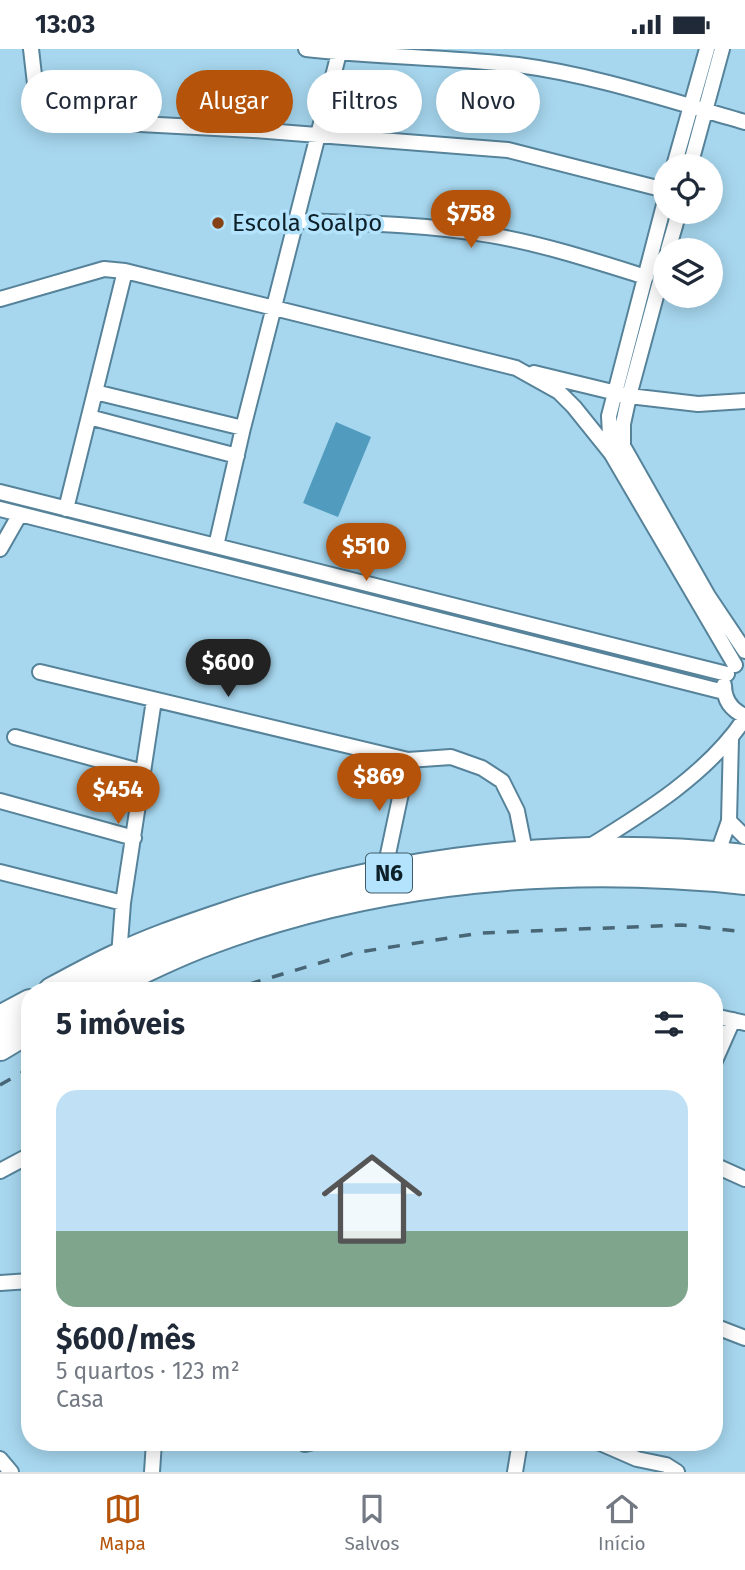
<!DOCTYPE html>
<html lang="pt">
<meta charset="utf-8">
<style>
body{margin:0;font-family:"Fira Sans",sans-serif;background:#f2f2f3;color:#1f2937;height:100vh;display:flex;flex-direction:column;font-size:26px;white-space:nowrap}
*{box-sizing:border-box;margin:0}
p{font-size:23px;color:#747a83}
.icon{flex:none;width:38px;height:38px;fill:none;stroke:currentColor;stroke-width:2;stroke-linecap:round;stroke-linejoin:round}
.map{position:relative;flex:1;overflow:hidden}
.side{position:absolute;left:21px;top:933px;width:702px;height:469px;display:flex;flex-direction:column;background:#fff;border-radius:28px;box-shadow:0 4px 18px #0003}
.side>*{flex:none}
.guide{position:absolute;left:21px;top:21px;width:704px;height:63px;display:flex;gap:14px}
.fabs{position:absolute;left:653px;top:105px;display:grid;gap:14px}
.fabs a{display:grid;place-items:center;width:70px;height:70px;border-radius:50%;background:#fff;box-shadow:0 4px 18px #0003;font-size:35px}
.price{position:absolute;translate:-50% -60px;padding:0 16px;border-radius:24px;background:#b45309;color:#fff;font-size:23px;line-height:46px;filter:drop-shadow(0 2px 4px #0008)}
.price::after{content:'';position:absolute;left:50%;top:42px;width:21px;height:16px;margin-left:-10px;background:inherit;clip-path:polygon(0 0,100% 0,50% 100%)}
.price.active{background:#222;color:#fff}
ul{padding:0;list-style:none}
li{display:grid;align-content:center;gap:14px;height:371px;padding:0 35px}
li+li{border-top:2px solid #e0e1e3}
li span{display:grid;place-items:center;height:217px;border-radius:21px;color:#555}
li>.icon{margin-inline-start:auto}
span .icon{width:126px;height:126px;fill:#fffc;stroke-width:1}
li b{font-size:30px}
h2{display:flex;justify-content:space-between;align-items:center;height:84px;padding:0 35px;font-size:30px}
.chip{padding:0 24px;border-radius:32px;background:#fff;box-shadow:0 4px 18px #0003;font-size:24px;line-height:63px}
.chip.active{background:#b45309;color:#fff}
.status{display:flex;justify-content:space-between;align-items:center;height:49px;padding:0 35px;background:#fff;direction:ltr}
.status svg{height:19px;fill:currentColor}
.menu{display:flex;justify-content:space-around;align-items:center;height:98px;border-top:2px solid #e0e1e3;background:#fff;font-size:19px;color:#747a83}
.menu a{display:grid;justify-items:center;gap:4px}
.menu .active{color:#b45309}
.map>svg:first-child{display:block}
.water{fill:#509bbe}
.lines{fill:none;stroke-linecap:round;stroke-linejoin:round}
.street-casing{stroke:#56839a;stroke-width:18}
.highway-casing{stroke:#56839a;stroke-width:30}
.street{stroke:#fff;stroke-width:14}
.highway{stroke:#fff;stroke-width:26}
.rail{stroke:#486675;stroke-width:3.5;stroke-dasharray:12 12;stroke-linecap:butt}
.poi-dot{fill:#854214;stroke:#b4e4fd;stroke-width:2.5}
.labels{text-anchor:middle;stroke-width:7;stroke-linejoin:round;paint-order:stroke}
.shield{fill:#b4e4fd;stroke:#3f5b69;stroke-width:2}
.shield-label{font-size:23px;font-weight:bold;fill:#0d2029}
.poi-label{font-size:24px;fill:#0d2029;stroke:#b4e4fd;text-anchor:start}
</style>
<div class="status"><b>13:03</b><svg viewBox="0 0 49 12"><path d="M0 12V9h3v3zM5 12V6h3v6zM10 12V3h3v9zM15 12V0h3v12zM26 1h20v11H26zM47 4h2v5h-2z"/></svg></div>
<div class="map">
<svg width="745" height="1423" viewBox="0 0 745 1423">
<rect width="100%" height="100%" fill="#a7d7ef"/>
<path class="water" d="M336,373L371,388L338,468L303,454Z"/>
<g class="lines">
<g class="street-casing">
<path id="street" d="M31,0L38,61L39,67L45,70L253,81L508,101L665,141
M306,0C376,8 447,8 518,16C595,26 671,52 745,73
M674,117L707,0
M690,117L722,0
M665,152L609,367L611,404L735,616
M296,172C361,174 426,175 490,186C543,195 595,212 646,228
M668,201L679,163
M665,214L629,347L623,375V397L708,547L745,602
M0,250L104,220L125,222L516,319L559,343L574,358L611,404
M534,324L629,347L698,355L745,352
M95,343L243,379
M89,368L237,407
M0,443L727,625
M0,460L724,643
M66,460L125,222
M216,497L243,379L340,0
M0,500L20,465
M40,623L408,711L451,708L482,719L502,732L517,762L526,807
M724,636C724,651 731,661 745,667
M15,688L143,723
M0,752L134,789
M729,772L745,788
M587,799C644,764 708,725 745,669
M717,806L729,772L731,690
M0,823L123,854
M384,824L408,711
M119,907L123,854L154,651
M714,967L745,974
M714,1014L733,971
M714,1116L745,1130
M0,1122L30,1106
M0,1234L30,1232
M714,1277L745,1289
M598,1393L637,1410L666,1416L677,1423
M305,1395L313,1393
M0,1410L11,1423
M152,1423L154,1393
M515,1423L520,1393"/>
</g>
<g class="highway-casing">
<path id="highway" d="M52,942C74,930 96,918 118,908C151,892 187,880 222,868C389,811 570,789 745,809
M101,942C137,923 174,905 212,891C381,828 566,813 745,832
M0,970L30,954
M0,998L30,980"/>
</g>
<use href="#street" class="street"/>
<use href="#highway" class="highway"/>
<path class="rail" d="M226,942L353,904L480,884L682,876L745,883
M0,1036L30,1019"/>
</g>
<circle class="poi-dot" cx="218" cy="174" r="7"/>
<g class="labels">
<rect class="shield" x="366" y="804.5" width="46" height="39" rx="5"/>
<g class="shield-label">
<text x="389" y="832">N6</text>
</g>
<g class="poi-label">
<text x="232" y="182">Escola Soalpo</text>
</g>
</g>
</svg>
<div class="fabs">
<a><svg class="icon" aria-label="locate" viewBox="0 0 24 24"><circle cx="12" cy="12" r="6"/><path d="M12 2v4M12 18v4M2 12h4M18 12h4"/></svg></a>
<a><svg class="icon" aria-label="layers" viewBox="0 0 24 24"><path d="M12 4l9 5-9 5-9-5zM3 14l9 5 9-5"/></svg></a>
</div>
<b class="price" style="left:471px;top:201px">$758</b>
<b class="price" style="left:366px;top:534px">$510</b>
<b class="price active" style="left:228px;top:650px">$600</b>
<b class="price" style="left:379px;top:764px">$869</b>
<b class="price" style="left:118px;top:777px">$454</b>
<div class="guide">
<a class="chip">Comprar</a>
<a class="chip active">Alugar</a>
<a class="chip">Filtros</a>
<a class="chip">Novo</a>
</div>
<section class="side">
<h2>5 imóveis<svg class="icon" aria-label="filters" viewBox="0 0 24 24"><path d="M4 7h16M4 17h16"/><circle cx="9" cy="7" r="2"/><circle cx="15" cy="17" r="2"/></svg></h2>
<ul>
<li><span style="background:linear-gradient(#bfe0f5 65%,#7fa58c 0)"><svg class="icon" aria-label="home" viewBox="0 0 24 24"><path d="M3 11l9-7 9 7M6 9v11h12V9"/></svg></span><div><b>$600/mês</b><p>5 quartos · 123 m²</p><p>Casa</p></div></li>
</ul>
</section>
</div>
<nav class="menu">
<a class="active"><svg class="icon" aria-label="map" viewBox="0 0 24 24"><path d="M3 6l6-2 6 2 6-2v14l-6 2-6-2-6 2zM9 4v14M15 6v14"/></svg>Mapa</a>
<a><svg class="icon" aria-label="saved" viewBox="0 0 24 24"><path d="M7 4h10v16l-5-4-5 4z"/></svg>Salvos</a>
<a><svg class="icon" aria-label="home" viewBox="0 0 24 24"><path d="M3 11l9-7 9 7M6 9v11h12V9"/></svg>Início</a>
</nav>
